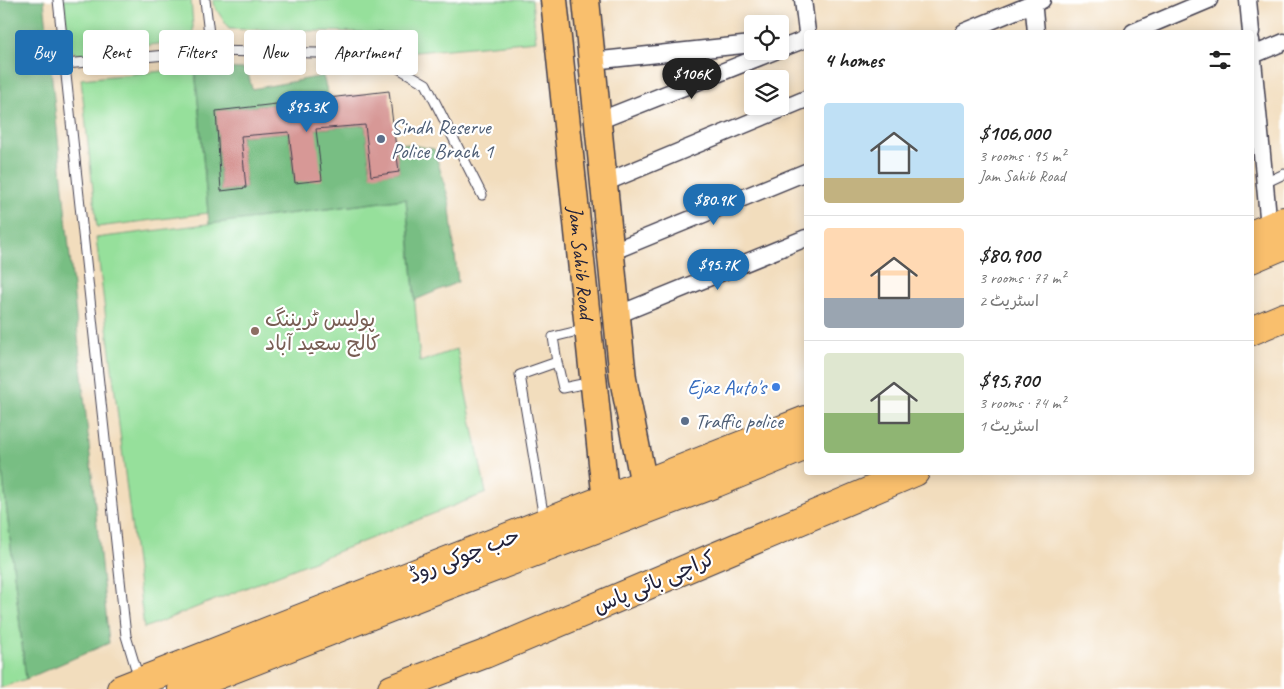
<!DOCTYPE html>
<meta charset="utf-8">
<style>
body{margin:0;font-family:Caveat,"Playpen Sans Arabic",sans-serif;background:#f6f6f6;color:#222;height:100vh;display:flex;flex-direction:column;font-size:19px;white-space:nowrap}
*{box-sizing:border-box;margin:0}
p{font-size:16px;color:#767676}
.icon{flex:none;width:28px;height:28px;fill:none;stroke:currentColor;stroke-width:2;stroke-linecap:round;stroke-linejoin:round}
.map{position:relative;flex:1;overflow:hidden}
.details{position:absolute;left:804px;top:30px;width:450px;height:445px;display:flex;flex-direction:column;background:#fff;border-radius:5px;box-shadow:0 2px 12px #0003}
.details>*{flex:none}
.hud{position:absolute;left:15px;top:30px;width:475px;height:45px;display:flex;gap:10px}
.buttons{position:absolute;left:744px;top:15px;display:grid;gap:10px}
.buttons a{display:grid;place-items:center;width:45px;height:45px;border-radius:5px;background:#fff;box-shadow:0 2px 12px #0003;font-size:25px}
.price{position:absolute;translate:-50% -42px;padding:0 11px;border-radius:18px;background:#1f6fb2;color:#fff;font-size:16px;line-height:32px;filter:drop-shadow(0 1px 2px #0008)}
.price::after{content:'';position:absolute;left:50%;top:30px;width:15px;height:11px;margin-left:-8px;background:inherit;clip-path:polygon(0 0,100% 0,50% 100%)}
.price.selected{background:#222;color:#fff}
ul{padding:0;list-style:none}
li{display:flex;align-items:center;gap:15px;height:125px;padding:0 20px}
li+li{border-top:1px solid #e0e0e0}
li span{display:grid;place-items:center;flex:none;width:140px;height:100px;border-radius:5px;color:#555}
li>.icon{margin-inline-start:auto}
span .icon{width:60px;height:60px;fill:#fffc;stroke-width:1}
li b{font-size:21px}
h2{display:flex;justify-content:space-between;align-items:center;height:60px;padding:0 20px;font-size:21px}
.tag{padding:0 18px;border-radius:5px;background:#fff;box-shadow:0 2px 12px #0003;font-size:18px;line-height:45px}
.tag.selected{background:#1f6fb2;color:#fff}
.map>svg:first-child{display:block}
.green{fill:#96e09b;stroke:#5c816b}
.forest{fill:#78be83;stroke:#4d705f}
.building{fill:#d79896}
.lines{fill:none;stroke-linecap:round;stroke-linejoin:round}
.lane-casing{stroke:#413e4e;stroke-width:11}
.street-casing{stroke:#413e4e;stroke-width:19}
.primary-casing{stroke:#413e4e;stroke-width:29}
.highway-casing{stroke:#413e4e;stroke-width:30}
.lane{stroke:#fff;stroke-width:9}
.street{stroke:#fff;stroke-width:16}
.primary{stroke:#f9bf6d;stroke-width:26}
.highway{stroke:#f9bf6d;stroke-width:28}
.service-dot{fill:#5c6f8a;stroke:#fff;stroke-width:2}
.education-dot{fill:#8d6e63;stroke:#fff;stroke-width:2}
.shop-dot{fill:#3f7fe0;stroke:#fff;stroke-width:2}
.labels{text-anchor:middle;stroke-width:4.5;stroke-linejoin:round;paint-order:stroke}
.service-label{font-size:21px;fill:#4e5e75;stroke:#fff;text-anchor:start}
.street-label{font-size:21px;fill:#22223b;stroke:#fff}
.education-label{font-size:21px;fill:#785e54;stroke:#fff;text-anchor:start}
.shop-label{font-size:21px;fill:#366cbe;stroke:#fff;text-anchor:end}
</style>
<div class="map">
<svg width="1284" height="689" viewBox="0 0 1284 689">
<rect width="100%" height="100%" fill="#fff"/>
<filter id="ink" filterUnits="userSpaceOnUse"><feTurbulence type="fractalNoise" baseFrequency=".02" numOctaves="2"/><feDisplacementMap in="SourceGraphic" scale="10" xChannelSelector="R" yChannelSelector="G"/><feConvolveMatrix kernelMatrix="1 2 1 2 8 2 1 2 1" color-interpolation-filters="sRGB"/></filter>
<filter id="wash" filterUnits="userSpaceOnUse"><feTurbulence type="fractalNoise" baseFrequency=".0096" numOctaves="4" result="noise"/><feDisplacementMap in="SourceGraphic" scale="20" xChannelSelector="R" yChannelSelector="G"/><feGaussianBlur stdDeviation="1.12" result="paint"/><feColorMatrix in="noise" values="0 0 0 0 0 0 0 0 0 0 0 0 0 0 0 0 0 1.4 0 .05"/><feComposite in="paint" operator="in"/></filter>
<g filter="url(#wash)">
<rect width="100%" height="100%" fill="#f2ddbd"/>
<path class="green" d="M64,0H191L194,39L77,55L69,48Z
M213,0H532L536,41L404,53L401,33L229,29L213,4Z
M195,68L208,213L97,227L81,79Z
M406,199L420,362L457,349L486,493L144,628L96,238Z
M0,451L26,679L0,688Z"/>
<path class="forest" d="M0,0H44L109,643L26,679L0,451Z
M195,68L247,69L252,89L323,76L329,98L216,111L221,191L246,188L241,136L289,132L295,183L316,129L365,125L371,175L399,172L395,142L434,149L449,200L458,282L415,300L406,199L209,224Z"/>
<g id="blocks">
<path class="building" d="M389,91L399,172L371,176L365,125L316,129L322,180L295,183L289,132L241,136L246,188L221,191L216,111Z"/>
</g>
</g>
<g filter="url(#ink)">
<use href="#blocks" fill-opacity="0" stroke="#413e4e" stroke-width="1"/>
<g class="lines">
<g class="lane-casing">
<path id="lane" d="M58,0L126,636L139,679
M211,51L374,54L426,84L482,195
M65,64L211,51L205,0
M1265,183L1284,174
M557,362L553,337L586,329
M544,519L520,375L557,362L563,388L592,382"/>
</g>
<g class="street-casing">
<path id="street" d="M803,0L807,32
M1033,0L1036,32
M1248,0L1251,32
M964,32L1042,0
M1133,32L1209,0
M1251,40L1269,227
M780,49L806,39
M1251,56L1284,42
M592,61L752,44
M598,121L775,51
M604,183L806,99
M611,252L806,172
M617,315L806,238"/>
</g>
<g class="primary-casing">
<g id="primary">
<path id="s1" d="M554,0L608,521"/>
<path d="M586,0L623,379L648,505"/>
</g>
</g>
<g class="highway-casing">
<path id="highway" d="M1251,235L1284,221
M1251,259L1284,245
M1251,331L1284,317
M121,689L806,420
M182,689L456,582L716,483L806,446
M392,689L485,654L915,472"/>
</g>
<use href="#lane" class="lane"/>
<use href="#street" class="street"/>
<use href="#primary" class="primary"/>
<use href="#highway" class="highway"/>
</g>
</g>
<g class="service-dot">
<circle cx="381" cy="139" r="5"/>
<circle cx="685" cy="421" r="5"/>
</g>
<circle class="education-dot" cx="255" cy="331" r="5"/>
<circle class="shop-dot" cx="776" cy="387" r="5"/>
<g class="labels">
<g class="service-label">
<text x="391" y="134">Sindh Reserve<tspan x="391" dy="24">Police Brach 1</tspan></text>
<text x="695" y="428">Traffic police</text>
</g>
<g class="street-label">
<text dy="7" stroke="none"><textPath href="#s1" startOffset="264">Jam Sahib Road</textPath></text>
<text transform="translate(464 555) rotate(-21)" y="7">حب چوکی روڈ</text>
<text transform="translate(654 582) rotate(-23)" y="7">کراچی بائی پاس</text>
</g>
<g class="education-label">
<text x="265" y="326">پولیس ٹریننگ<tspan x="265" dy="24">کالج سعید آباد</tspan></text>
</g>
<g class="shop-label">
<text x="766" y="394">Ejaz Auto's</text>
</g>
</g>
</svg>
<div class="buttons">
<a><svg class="icon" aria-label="locate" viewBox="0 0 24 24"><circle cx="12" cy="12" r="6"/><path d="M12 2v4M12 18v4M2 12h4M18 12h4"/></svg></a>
<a><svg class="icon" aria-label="layers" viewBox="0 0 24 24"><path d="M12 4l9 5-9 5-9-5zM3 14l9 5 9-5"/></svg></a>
</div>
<b class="price selected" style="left:692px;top:100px">$106K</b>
<b class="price" style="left:307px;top:133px">$95.3K</b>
<b class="price" style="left:714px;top:226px">$80.9K</b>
<b class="price" style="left:718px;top:291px">$95.7K</b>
<div class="hud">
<a class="tag selected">Buy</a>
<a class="tag">Rent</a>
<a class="tag">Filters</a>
<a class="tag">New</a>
<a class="tag">Apartment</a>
</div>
<section class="details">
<h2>4 homes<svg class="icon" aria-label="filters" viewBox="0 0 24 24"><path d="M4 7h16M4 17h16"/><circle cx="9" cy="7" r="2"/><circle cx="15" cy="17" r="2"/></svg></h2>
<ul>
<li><span style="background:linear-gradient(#bfe0f5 75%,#c2b280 0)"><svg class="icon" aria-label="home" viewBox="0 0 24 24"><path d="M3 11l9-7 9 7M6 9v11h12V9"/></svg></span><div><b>$106,000</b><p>3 rooms · 95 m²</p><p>Jam Sahib Road</p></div></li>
<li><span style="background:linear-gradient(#ffd9b3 70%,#9aa5b1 0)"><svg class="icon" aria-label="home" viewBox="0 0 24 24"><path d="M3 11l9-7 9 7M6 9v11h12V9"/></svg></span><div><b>$80,900</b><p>3 rooms · 77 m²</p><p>اسٹریٹ 2</p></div></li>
<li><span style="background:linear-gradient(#dfe7d0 60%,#8fb573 0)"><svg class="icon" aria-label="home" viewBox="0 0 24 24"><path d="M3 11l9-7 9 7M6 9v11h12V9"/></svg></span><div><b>$95,700</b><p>3 rooms · 74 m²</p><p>اسٹریٹ 1</p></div></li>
</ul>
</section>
</div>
